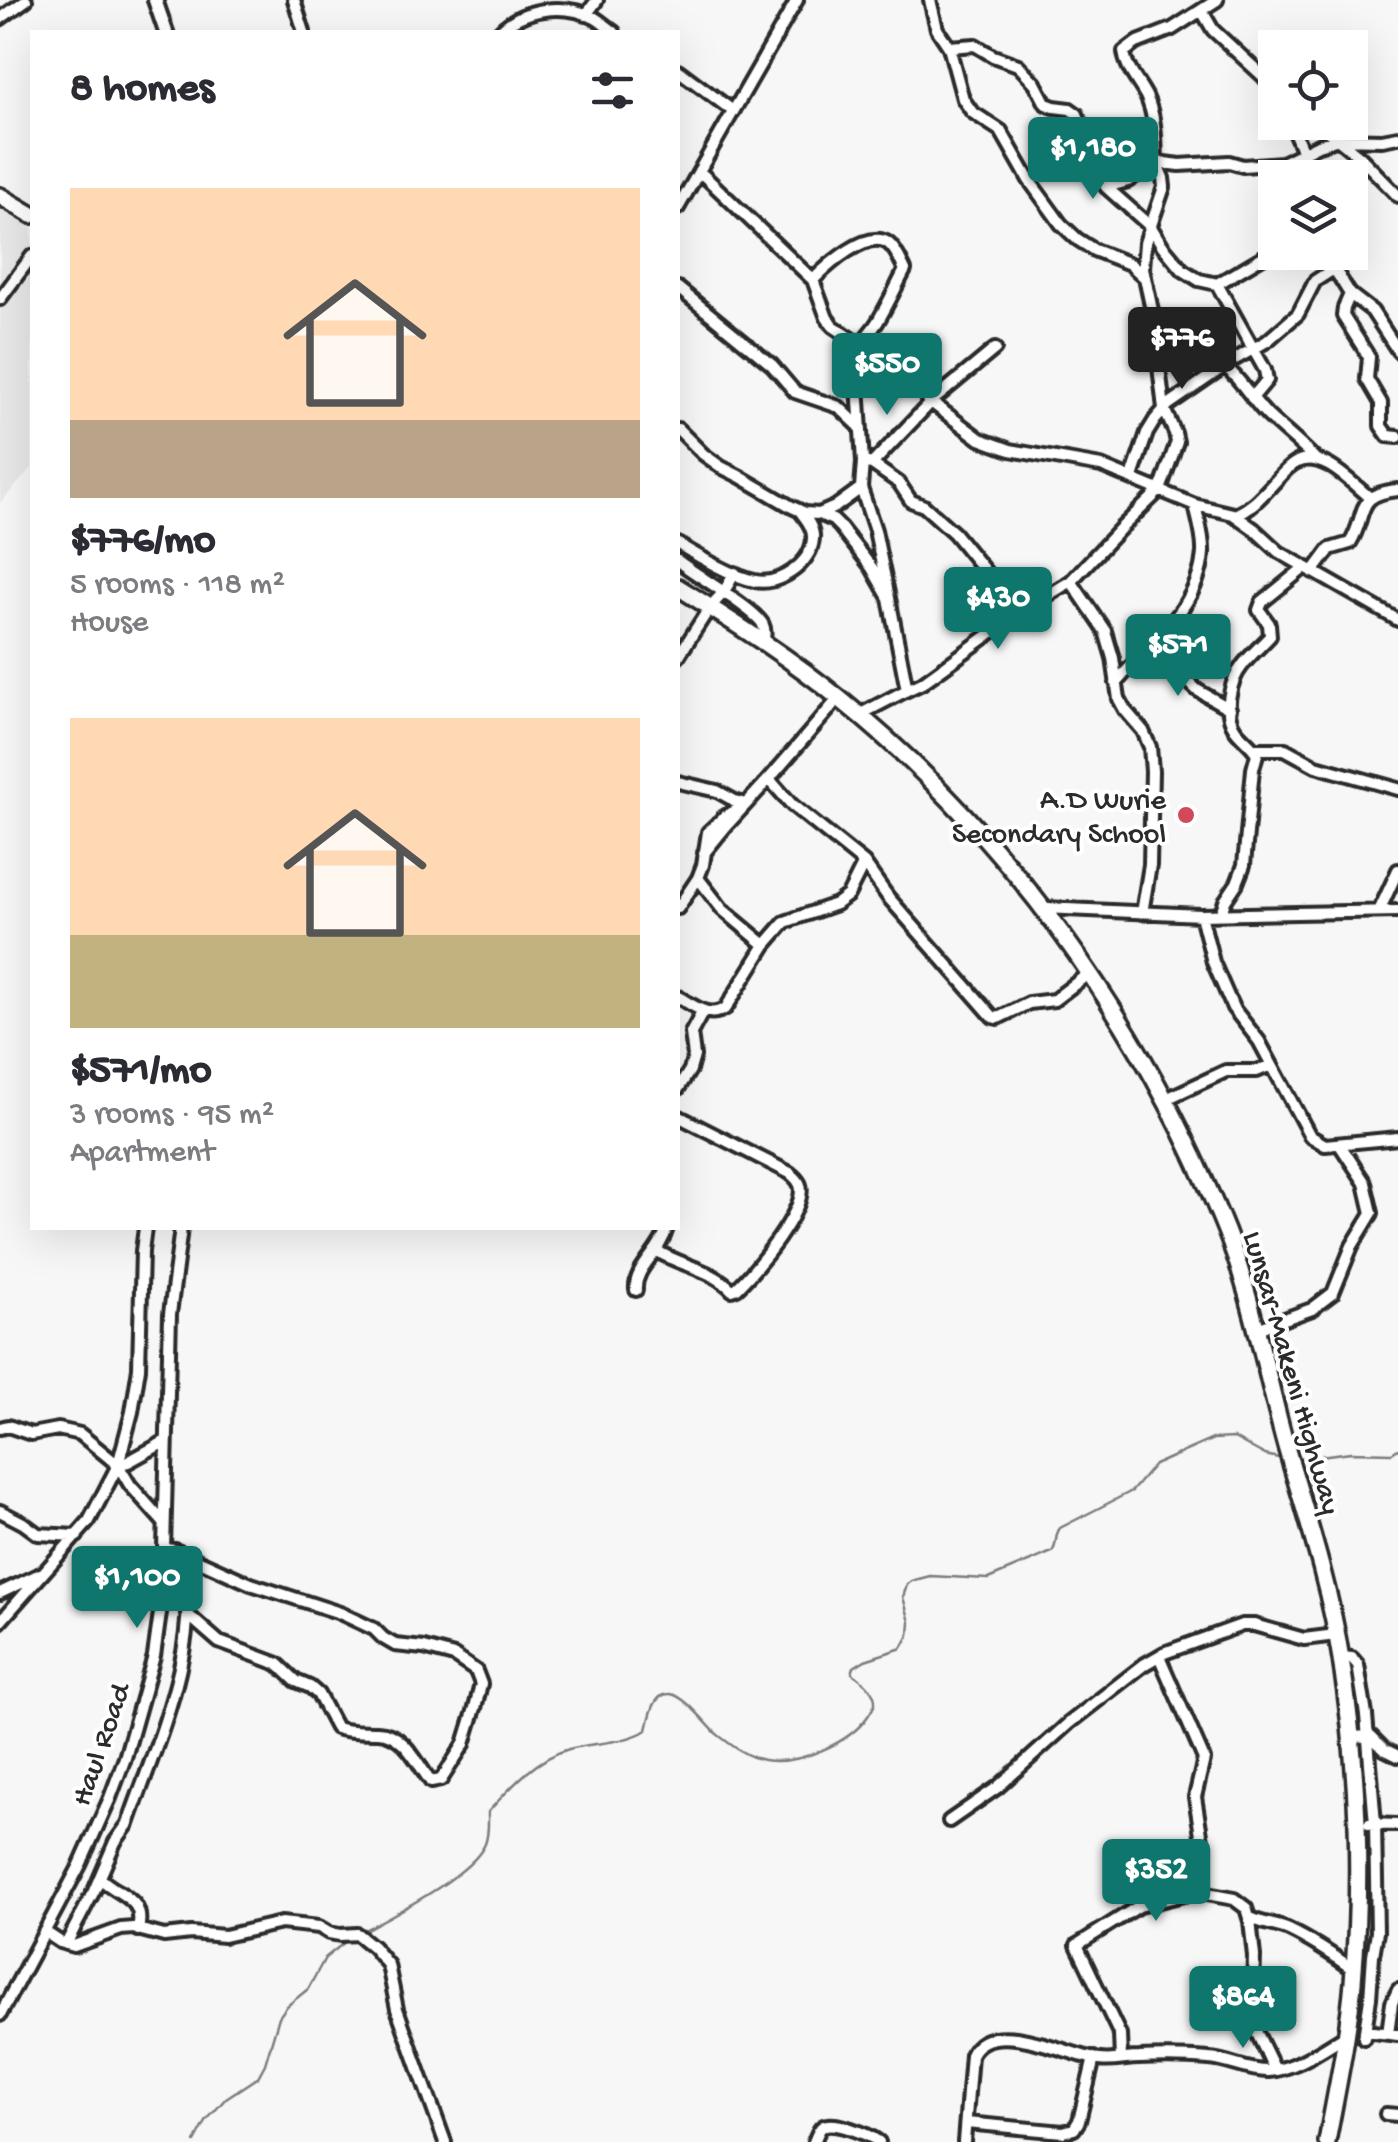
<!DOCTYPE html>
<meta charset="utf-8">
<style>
body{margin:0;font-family:"Gochi Hand",sans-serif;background:#f7f7f7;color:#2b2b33;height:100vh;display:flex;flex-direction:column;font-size:38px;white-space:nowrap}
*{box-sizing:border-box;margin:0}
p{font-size:32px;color:#7c7c81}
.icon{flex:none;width:55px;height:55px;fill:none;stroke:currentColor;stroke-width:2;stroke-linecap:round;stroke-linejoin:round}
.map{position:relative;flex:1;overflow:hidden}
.side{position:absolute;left:30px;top:30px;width:650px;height:1200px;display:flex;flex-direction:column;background:#fff;border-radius:0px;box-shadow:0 10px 40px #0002}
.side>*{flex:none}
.tools{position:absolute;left:1258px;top:30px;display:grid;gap:20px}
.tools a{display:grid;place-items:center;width:110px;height:110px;border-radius:0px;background:#fff;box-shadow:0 10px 40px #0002;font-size:50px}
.price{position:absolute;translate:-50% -85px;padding:0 22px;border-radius:10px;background:#0f766e;color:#fff;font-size:32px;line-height:65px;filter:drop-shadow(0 2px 5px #0008)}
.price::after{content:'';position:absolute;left:50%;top:60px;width:30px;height:22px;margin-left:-15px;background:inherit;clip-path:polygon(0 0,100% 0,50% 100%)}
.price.current{background:#222;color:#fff}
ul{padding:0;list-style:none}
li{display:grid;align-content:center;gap:20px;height:530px;padding:0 40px}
li span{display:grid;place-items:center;height:310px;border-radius:0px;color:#555}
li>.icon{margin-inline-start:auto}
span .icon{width:180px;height:180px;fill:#fffc;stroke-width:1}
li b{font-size:42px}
h2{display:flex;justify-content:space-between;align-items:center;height:120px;padding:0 40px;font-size:42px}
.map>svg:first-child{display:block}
.built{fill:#e8e8e8}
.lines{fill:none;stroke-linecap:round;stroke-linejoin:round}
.stream{stroke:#7b7b7b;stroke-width:2.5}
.minor-casing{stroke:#2b2b2b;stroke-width:18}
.tertiary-casing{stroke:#2b2b2b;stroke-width:20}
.primary-casing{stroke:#2b2b2b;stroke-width:22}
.minor{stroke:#fff;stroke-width:10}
.tertiary{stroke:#fff;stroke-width:12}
.primary{stroke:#fff;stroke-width:15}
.poi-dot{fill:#d1495b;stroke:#fff;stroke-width:4}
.labels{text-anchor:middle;stroke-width:8;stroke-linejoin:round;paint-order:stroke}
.poi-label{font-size:30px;fill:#2b2b2b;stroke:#fff;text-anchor:end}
.street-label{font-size:30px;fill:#2b2b2b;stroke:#fff}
</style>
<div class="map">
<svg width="1398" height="2142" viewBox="0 0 1398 2142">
<rect width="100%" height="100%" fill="#f7f7f7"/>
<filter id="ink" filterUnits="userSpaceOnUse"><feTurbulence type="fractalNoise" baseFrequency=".01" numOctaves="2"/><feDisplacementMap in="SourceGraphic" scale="20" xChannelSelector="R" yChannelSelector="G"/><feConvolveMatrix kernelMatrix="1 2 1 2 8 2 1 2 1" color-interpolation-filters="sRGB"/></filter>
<g filter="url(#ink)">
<path class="built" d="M0,203L32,222V468L0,503Z"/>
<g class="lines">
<path class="stream" d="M1296,1459L1351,1452L1392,1453L1398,1449
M361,1932C392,1915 472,1875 485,1844C489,1834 488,1822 488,1812C510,1788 536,1758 569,1749C595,1742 623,1744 647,1730C650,1718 653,1693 670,1694C685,1695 706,1724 717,1734C731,1745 746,1757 764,1760C797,1766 850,1743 868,1716C870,1713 874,1707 875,1703C876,1690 861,1679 852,1673L854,1667L865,1660L902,1648L909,1635L910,1622L903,1597L907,1585L911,1581L930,1576L988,1579L1052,1552C1058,1544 1054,1536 1060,1528L1132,1491L1154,1465L1213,1439L1234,1438L1265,1455L1283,1459
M195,2142L207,2120L226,2098L258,2077L265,2064L279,2017L287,2006L308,1989L325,1958L350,1938"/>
<g class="minor-casing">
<path id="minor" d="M294,0L304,32
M930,0L937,29L949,47L963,99L972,112L1001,131L1029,180L1061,224L1077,239L1094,250L1130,264L1144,277
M1202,11L1213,30L1264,77L1275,91
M586,15L597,0
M0,19L26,0
M499,32C522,8 564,2 595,18C602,22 608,28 614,32
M949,47L975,45L993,56L1018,65L1035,83L1046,104L1054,107L1070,109L1077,114L1092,152L1091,162L1106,187L1128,181L1156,162C1155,138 1156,118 1146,96C1138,81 1126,69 1124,52L1136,43L1172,29L1217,0
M678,70L733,111
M1290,122L1302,150L1300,178
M1316,122L1360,157L1398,196
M1156,162L1180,165L1229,162L1243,166L1282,163L1318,145L1339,139L1382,140L1398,137
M699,171L813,280L827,318L833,326L907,376L931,402L980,439L1010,450L1101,466L1195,505L1233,514L1254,529L1279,552L1398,620
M1106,187L1151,227L1162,245L1183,270L1199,280L1217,284
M678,208L797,0
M1329,252L1330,262L1350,294L1372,311L1398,351
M813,280C827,266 867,229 888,243C896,249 901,262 905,270C896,287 888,304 878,321C871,333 860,341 856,354L863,462L861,488L875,530L889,598
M678,288L772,365L795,392L839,407L860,427
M1350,294L1344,308L1343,316L1369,357L1367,379L1381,403V426L1388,436L1398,437
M0,299L32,256
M1225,366C1242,381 1252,400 1268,416C1284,431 1301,444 1316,460
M1252,398L1267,380L1265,370L1217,284L1266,255L1275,242
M678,429L703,454L721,467L739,476L792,507L805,513L819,514L833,520L840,527L872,568L889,598L907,690L859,715
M863,462L872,464L899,483L911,501L924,506L954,533L1019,613
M872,464L931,402L995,349
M1132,477L1147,433L1155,420L1168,405L1232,361L1267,341L1298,314L1315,281L1335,268
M819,514L835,507L861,488
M1235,515C1251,508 1260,498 1272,485C1279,478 1286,468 1295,463C1321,448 1351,483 1370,498
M678,544C698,556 733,577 755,581C779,586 811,564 813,539C814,528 806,519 800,511
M678,561C694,574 758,611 763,625C766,631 764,635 764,641
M1313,572L1330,549L1350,543C1368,515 1353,494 1398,490
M1071,581L1105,631L1113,658L1119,699L1125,710L1143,731L1150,747L1152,771L1150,865L1142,913
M1143,652L1167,661L1197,690L1230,709
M678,657L710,607L723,593L735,573
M1116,683C1149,643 1199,609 1203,553C1204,537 1198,520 1195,505
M907,690L922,683L1019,613L1071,581L1120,529L1160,490L1177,442L1175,433L1164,409L1153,315L1143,268L1145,243L1164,187L1163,178L1156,162
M839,698L769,779L792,805L864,863L888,897L993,1017L998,1018L1029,1003L1054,1000L1088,974
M1255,749H1285L1316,766L1398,789
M678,782L717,791L735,801L745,804
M704,853L726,826L769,779
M698,878L722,909L765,945L785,922L836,904L848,895L864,863
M678,908L698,878L703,865L708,832L724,817L746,804
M1044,908L1201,915L1398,911
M1379,911L1398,870
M1221,914L1225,901L1237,883L1244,865L1253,769L1257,754C1252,744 1242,739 1235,729C1223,712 1230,681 1242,666C1250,655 1261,646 1270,636L1269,624L1259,610L1262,602L1305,567
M1201,915L1213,962L1233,1008L1259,1041L1310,1136L1325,1145L1398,1138
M678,997C693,1005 709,1020 726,1008L765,945
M678,1089L690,1070L694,1056L691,1033L703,1011
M1164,1100L1226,1071H1257L1271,1065
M657,1251C681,1266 712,1269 732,1290L737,1288C754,1272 808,1209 800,1185C798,1179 794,1177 790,1173L678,1116
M636,1290C634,1268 660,1253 667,1228
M1257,1329L1312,1309L1333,1293L1352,1246L1372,1213L1365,1183L1340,1145
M0,1428L8,1426L31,1434L58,1429L80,1434L118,1465L130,1485L164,1523
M118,1465L128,1462L166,1441
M0,1511L23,1523L38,1534L77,1536
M164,1549L175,1550L251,1584L340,1613L374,1629L383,1638L395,1645L424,1648L454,1656L476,1671L481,1684L475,1708L464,1744L441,1780L431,1782C417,1763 404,1733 378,1732C363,1731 351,1733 336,1728L318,1694L310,1687L296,1681L278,1664L219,1642L187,1614
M0,1593L40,1574
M0,1622L89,1521L118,1465L132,1412L139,1368L142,1251L145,1228
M1159,1656L1204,1759L1195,1797L1203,1847L1193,1876L1196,1892
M1341,1657L1352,1658L1358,1665L1366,1715L1375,1824L1377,1932L1373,1955L1370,1998L1364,2038
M1350,1737L1371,1736L1384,1749L1398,1756
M949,1821L998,1787L1069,1723L1145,1664L1164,1653L1242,1625H1254L1304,1639L1336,1635
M1369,1824L1398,1825
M100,1878C118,1896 146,1897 138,1930
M1249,1917C1261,1924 1276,1924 1289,1930C1312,1941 1333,1955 1354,1970
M45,1932L60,1942L74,1946L121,1929L134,1928L164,1936L191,1933L224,1936L281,1923L319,1927L329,1933L340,1935L357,1934L373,1947L388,1965L397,2009L445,2142
M66,1944L94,1891L115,1842L128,1824C157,1741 203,1645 183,1555
M0,2015L80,1865L110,1798L125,1758L154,1656L160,1613L164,1549L170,1314L181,1228
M1365,2031L1398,2035
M1388,2033L1392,2003L1398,1990
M1121,2059L1120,2035L1077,1945L1139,1906L1196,1892L1234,1899L1246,1908L1250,1921L1254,1956L1252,2019L1254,2027L1275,2070
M1386,2114L1398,2115
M966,2123L1063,2132L1074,2129L1079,2121L1094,2058
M814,2142C816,2138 818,2130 822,2127C833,2119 869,2135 879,2142
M964,2142L971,2055C989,2014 1070,2056 1100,2060C1113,2062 1126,2058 1139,2058C1162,2057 1186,2057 1209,2059C1229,2060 1249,2072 1269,2071C1296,2069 1324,2048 1346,2035"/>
</g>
<g class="tertiary-casing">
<path id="tertiary" d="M155,0L166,32"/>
</g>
<g class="primary-casing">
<path id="primary" d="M0,196L32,215
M678,587C733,622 789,657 840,699C1008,835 1137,1017 1220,1216C1252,1291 1265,1372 1287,1450C1307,1518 1330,1588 1341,1659C1358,1765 1362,1875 1353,1982C1348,2036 1337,2089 1327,2142"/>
</g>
<use href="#minor" class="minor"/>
<use href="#tertiary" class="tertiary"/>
<use href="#primary" class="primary"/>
</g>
</g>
<circle class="poi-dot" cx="1186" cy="815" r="10"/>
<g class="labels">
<g class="poi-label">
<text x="1166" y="808">A.D Wurie<tspan x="1166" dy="34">Secondary School</tspan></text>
</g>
<g class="street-label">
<text transform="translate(1294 1372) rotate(74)" y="10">Lunsar-Makeni Highway</text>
<text transform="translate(99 1744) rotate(-71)" y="10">Haul Road</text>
</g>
</g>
</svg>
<div class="tools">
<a><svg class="icon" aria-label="locate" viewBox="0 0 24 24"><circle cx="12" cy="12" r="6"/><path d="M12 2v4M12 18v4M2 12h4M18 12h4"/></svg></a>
<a><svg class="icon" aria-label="layers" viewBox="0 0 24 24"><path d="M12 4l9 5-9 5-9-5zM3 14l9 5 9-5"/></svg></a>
</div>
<b class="price" style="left:1093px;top:202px">$1,180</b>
<b class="price current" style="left:1182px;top:392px">$776</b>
<b class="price" style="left:887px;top:418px">$550</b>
<b class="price" style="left:998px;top:652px">$430</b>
<b class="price" style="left:1178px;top:699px">$571</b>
<b class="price" style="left:137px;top:1631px">$1,100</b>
<b class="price" style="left:1156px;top:1924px">$352</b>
<b class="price" style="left:1243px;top:2051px">$864</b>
<section class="side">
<h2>8 homes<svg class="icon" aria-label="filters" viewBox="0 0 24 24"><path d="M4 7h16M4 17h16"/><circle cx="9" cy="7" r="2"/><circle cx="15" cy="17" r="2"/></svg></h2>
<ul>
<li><span style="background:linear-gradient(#ffd9b3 75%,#b9a48a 0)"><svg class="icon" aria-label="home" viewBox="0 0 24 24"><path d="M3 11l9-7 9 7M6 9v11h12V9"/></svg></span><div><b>$776/mo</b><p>5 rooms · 118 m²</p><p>House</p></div></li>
<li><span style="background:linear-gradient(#ffd9b3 70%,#c2b280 0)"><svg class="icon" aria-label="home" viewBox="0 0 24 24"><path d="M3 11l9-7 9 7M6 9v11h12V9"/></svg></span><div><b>$571/mo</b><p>3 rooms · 95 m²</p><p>Apartment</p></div></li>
</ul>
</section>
</div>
